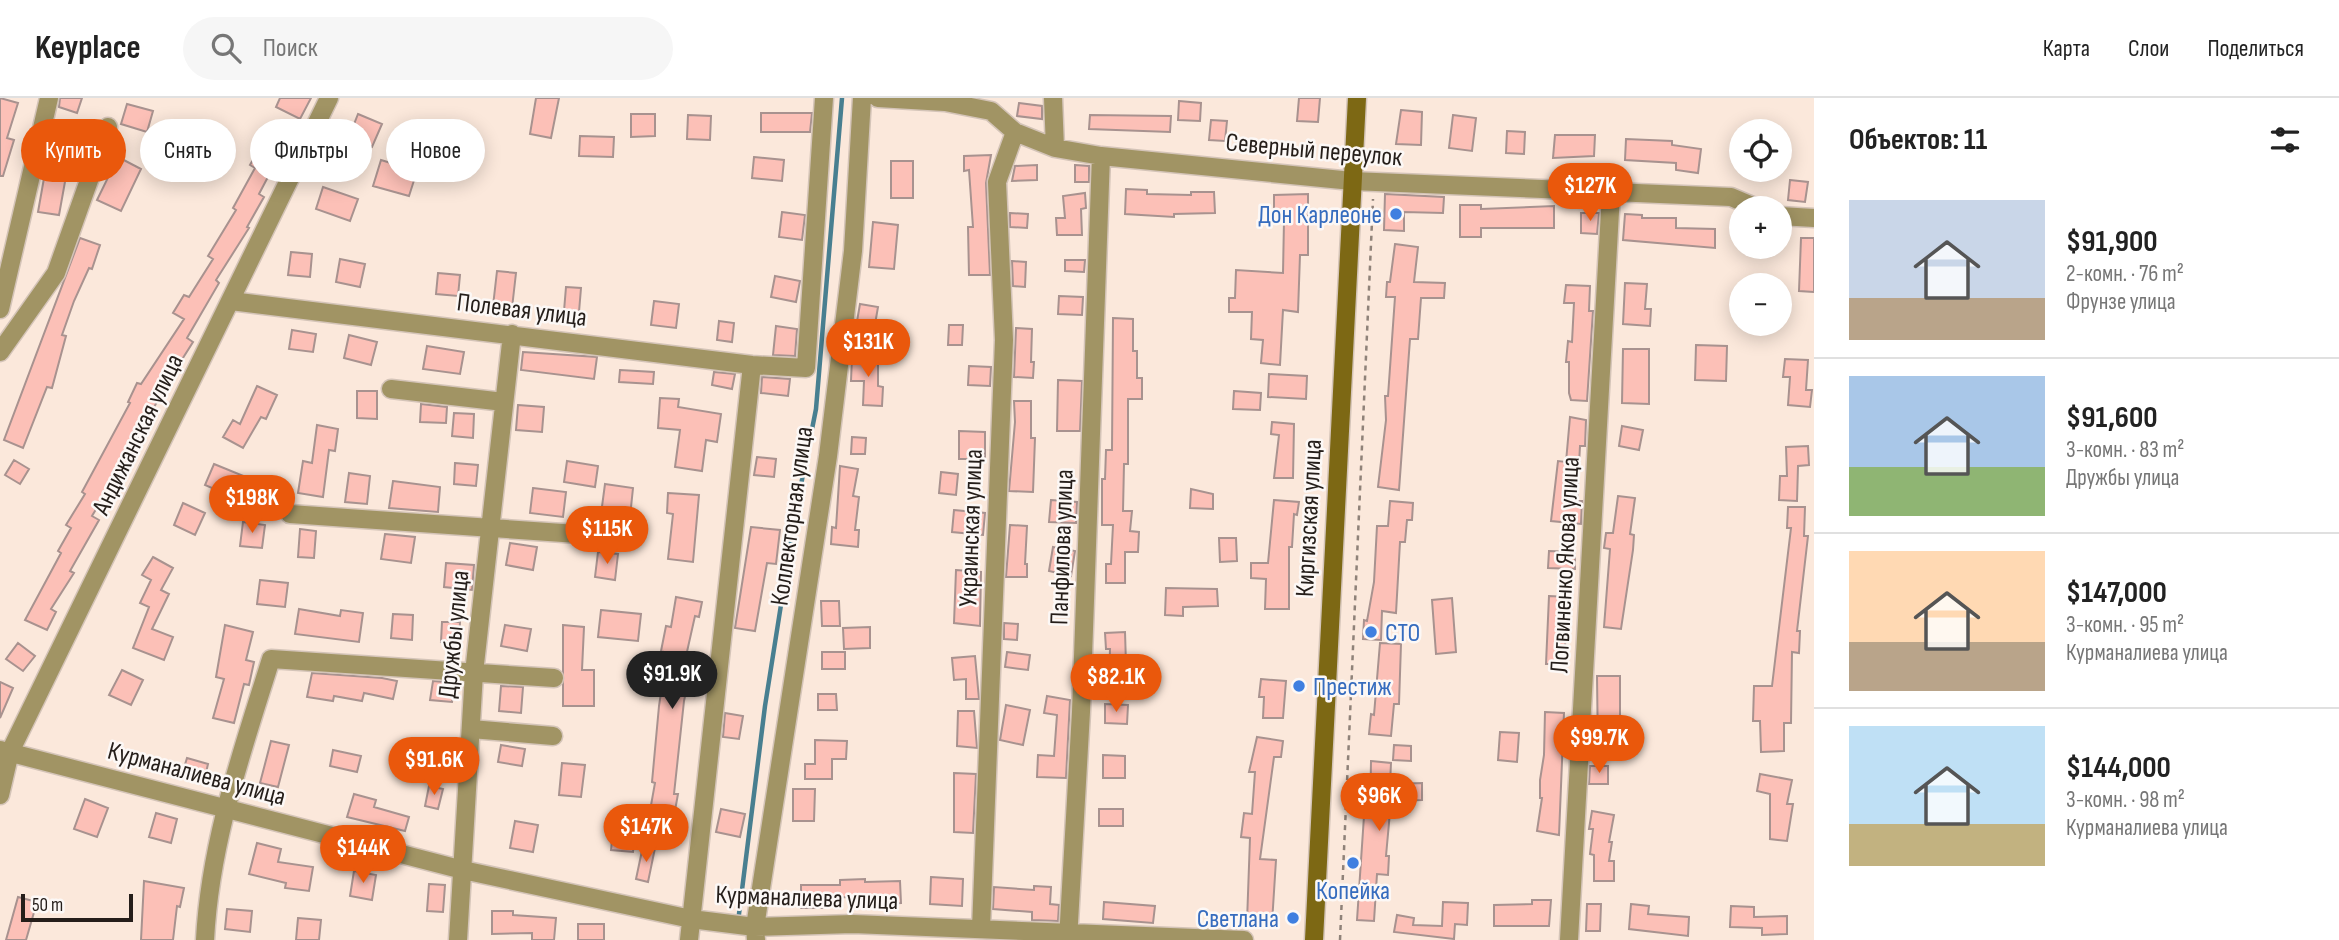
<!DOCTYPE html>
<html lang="ru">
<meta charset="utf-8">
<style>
body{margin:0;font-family:"Sofia Sans Condensed",sans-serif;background:#f6f6f6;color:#222;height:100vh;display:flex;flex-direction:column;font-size:26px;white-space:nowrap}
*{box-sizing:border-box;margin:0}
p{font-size:23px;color:#767676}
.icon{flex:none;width:38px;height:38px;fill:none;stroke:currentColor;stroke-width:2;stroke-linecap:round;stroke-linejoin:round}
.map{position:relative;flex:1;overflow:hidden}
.panel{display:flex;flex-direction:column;background:#fff;width:525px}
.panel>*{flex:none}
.banner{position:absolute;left:21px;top:21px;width:665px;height:63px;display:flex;gap:14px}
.buttons{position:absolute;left:1729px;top:21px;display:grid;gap:14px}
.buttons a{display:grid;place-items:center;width:63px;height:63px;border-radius:50%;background:#fff;box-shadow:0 4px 18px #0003;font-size:35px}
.scale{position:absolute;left:21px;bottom:18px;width:112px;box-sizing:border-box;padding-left:7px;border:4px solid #251e1a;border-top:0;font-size:19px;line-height:24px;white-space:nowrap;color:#251e1a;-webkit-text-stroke:5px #fcf8f6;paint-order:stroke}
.price{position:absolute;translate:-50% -60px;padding:0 16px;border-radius:24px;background:#ea580c;color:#fff;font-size:23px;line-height:46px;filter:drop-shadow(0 2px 4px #0008)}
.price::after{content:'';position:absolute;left:50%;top:42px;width:21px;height:16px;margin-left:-10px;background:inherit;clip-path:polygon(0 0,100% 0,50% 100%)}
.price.active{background:#222;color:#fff}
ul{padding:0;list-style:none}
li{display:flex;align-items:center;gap:21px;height:175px;padding:0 35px}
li+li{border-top:2px solid #e0e0e0}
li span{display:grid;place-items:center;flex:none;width:196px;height:140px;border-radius:0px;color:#555}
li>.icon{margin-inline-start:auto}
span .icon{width:84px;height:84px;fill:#fffc;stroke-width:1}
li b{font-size:30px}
h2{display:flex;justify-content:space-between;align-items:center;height:84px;padding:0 35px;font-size:30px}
.tag{padding:0 24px;border-radius:32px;background:#fff;box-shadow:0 4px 18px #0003;font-size:24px;line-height:63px}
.tag.active{background:#ea580c;color:#fff}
header{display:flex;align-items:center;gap:42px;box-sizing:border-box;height:98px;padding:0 35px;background:#fff;border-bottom:2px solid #e0e0e0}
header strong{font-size:33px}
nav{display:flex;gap:38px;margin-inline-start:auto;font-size:24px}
.search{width:490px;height:63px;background:#f6f6f6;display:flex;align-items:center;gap:18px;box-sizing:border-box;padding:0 24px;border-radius:38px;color:#767676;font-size:26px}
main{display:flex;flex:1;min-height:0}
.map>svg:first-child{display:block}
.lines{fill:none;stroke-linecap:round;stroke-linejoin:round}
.stream{stroke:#487f90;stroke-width:4.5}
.building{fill:#fcc0b7;stroke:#a8928f;stroke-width:2}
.street-casing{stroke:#d4c4b8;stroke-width:21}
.secondary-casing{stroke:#d4c4b8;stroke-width:21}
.path{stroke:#8f8279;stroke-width:2.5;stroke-dasharray:5 5;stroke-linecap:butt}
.street{stroke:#a19464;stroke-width:18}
.secondary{stroke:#7d6814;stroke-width:18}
.shop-dot{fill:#3f7fe0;stroke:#fcf8f6;stroke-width:2.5}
.labels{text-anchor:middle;stroke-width:5;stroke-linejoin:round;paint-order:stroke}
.street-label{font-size:26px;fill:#251e1a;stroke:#fcf8f6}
.shop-label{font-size:26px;fill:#366cbe;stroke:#fcf8f6;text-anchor:end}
</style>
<header>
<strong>Keyplace</strong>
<div class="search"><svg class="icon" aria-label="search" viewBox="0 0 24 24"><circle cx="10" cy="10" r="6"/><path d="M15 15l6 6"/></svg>Поиск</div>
<nav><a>Карта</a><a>Слои</a><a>Поделиться</a></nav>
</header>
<main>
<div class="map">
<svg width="1814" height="842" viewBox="0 0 1814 842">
<rect width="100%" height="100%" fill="#fbe8db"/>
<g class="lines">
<path class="stream" d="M738,824L765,608L796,412L816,311L842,0"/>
</g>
<path class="building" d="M0,0L18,5L7,40L14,42L3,78H0Z
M60,0H82L77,15L59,9Z
M280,0H311L300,21L276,9Z
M536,0H559L551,40L530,36Z
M1299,0H1320L1318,24L1297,23Z
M1179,3L1201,5L1200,23L1178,22Z
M1019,5L1042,8V21L1017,18Z
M127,6L153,13L147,34L121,26Z
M1401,12L1422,14L1421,47L1396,46Z
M761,15H812L810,34H761Z
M358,16L382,26L372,49L349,39Z
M631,16H655V38L631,39Z
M688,17L711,18L710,42L687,41Z
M1090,17L1171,18L1170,34L1089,31Z
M1453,17L1476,20L1472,53L1449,50Z
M1211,22L1227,23L1225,43L1209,42Z
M1507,33L1525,34L1524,56L1506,55Z
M1555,37H1595L1594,58L1553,60Z
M580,38L614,39L613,59L579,58Z
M1626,41L1672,43V47L1701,51L1698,75L1676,72V65L1625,62Z
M260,50L278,60L259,96L264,99L247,129L249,130L216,182L219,185L187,240L193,244L164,290L131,354L134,355L124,375L119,373L92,418L99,422L70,473L74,475L51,511L56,514L47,532L25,522L61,455L58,453L71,430L66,427L85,396L82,394L130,305L128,304L137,285L141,286L184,221L173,215L184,197L189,199L213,161L208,158L236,112L233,110L255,70L250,67Z
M49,52L70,56L59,117L38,114Z
M991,57L986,85L990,177H969L968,129H973L969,72L964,73V58Z
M118,59L141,71L121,113L97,102Z
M754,59L784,62L782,83L752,80Z
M381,62L417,73L409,98L373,88Z
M891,63H913V100H891Z
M1037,67V82L1012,83L1015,68Z
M1075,67L1089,68V84H1075Z
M1790,82L1808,84L1805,104L1788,102Z
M323,89L358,101L350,123L316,111Z
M1126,91L1147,92V96L1191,97V94H1214L1215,115L1174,116V119L1125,116Z
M1085,95L1086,110L1081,111L1082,137H1057L1056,120H1065L1063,98Z
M1308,96V157H1300L1298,214L1283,212L1280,267L1261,265L1263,242L1251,241L1252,214H1229V200H1235L1236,172L1283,175L1284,123H1274V97Z
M1385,96L1444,99L1443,115L1404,114V133L1384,132Z
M1460,107H1481V111L1554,108V130H1481V139H1460Z
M782,114L805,117L802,142L779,139Z
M1010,115L1028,116L1027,130L1010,129Z
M1581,115H1599L1597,136L1581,135Z
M1625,116L1642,117V120H1676V130L1715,131V150L1623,142Z
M873,124L898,127L894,171L869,169Z
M80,140L100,147L92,171L89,170L74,203L62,237L66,238L52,290L47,289L23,350L4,342Z
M1801,140H1814V194L1799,193Z
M1395,146L1418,149L1414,184L1445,185L1444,200H1421L1418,241H1410L1399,392L1378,389L1386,322L1385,298H1388L1395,199H1386L1387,184H1390Z
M291,154L312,156L310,179L288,177Z
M340,161L365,166L360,189L336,184Z
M1065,162H1085L1084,174L1065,173Z
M1012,163L1026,164L1025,189L1013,188Z
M497,173L516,175L512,210L493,208Z
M438,175L460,177L458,198L436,196Z
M775,178L800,183L796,204L771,199Z
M1625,185L1647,186L1645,211H1651L1650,228L1623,226Z
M1566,187L1590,188L1589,213H1593L1587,303L1571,302L1569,295V264H1566L1568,243L1572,244L1574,205H1564Z
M566,189L581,190L579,214L564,213Z
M1059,198L1083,199L1082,217L1058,216Z
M654,203L679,206L676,230L651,227Z
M860,206L878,209L874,232L856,229Z
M1113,220L1133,221V253H1137V280H1142V301H1128V366H1124L1123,413H1132L1130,433L1139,434L1138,454H1125V485H1106V466H1111L1113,427H1102V381H1105L1106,352H1112Z
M719,223L734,225L732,244L717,242Z
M949,227H963L962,247H948Z
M776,228L797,231L795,258L773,257Z
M1016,230L1032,231L1031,264H1034L1033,280L1014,279Z
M292,232L316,236L313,254L289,251Z
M349,237L377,244L371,267L344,260Z
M1696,247L1727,248L1726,283L1695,282Z
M427,248L464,254L460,276L423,271Z
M1623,251H1649V306L1622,305Z
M523,254L597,259L594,281L521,272Z
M852,259L878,260V288L883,289L882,308L863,307L864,283H851Z
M1785,261L1808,262L1806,292H1812L1810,309L1788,307L1790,279H1783Z
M969,268L991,269L990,288L968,287Z
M620,272L654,274L653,286L619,284Z
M714,274L735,276L732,291L712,287Z
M1269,276L1307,278L1306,301L1268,299Z
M762,279L790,281L788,298L761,295Z
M1058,282L1082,283L1080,333H1057Z
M257,288L277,297L266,321L261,319L243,350L223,339L233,322L240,326Z
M357,293H377V321L357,320Z
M1234,293L1261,295L1260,312L1233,311Z
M660,300L679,301L678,309L721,316L717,344L706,342L702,373L675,369L680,332L658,330Z
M1014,303H1031V340H1035L1033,394L1009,393L1015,324Z
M421,306L447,309L446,325L420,324Z
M518,307L544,309L542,334L516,332Z
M454,315L474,316L473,340L452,338Z
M1570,319L1586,322L1585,348H1580L1577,403H1582L1581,426L1551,423L1558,363L1566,364Z
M1272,324L1294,326L1293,380H1274L1279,337L1271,336Z
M317,327L338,331L335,353L329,352L323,399L298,395L303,363L312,365Z
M1622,328L1643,332L1639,352L1619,348Z
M959,333L985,334V361H959Z
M852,339L866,340L865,356H851Z
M1808,348L1809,367L1798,368L1797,403L1779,402L1780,378H1787L1786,349Z
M757,359L776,361L774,379L754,377Z
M14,362L29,371L20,386L5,377Z
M567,363L598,368L595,389L564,384Z
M455,365L478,367L476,388L454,386Z
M214,366L246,379L237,401L205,387Z
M840,368L858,371L853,398L859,399L855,432H859L858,449L831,446L832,429L836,430Z
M941,374L958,376L956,397L939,395Z
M349,375L370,378L367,406L345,404Z
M393,383L440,389L438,414L389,410Z
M605,386L633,390L630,419L601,416Z
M533,390L566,394L563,419L530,415Z
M1191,391L1213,396V411L1190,410Z
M668,395L699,397L693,464L668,461L673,416L667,415Z
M1618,398L1635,400L1630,436L1634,437L1633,452L1621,531L1604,529L1610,451L1604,450L1606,435H1613Z
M1051,402L1077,404L1076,425L1049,424Z
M1274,402L1299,404L1297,417L1294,416L1292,449H1289V511H1265L1266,481L1251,480V465H1268Z
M1390,403L1413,405L1412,422H1407L1405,444H1400L1396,515L1382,513L1381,542L1363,541L1364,522L1367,523L1374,484L1377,428H1388Z
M183,405L205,415L195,437L174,427Z
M1788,409H1805L1804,438H1808L1797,533H1800L1799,555L1792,554L1791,625H1784V653L1761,654L1760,623H1753L1754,588H1772L1791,430H1787Z
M954,412L985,415L983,437L952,434Z
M243,424L265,427L262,450L240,448Z
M1010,427L1027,428L1025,466H1027V479H1006Z
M751,429L780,432L776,466L767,465L755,533L735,530Z
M300,431L316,433L314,460L298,459Z
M385,436L415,439L411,465L381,461Z
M1219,440H1236L1237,463L1220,464Z
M510,445L537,449L533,472L506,467Z
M1053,449L1075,453L1071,478L1049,473Z
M1549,453L1575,454V471L1548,470Z
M598,454L618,456L615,482L595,479Z
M153,459L173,470L161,492L169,496L152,531L173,539L164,562L133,550L149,509L140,505L151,482L142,477Z
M446,465L474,467L472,492L444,489Z
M956,472L981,474L980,528L954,525Z
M260,482L288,485L285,509L257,506Z
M1166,490L1217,491L1218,508L1183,509V518L1165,517Z
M1549,498L1568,499L1564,566H1546Z
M676,499L702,504L699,519L695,518L682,576H690L684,603L674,696H678L672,729L648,724L655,685L652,684L659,608L667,555L661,553L666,528L671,529Z
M1452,500L1456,554L1436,556L1432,502Z
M821,503H839L840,528H822Z
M299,511L340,518L341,512L363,515L359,544L295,536Z
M601,512L641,516L638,543L598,539Z
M393,516L413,517L412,542L391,540Z
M442,524H460L459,545L441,544Z
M1004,525L1018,526L1017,542L1004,541Z
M225,527L253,534L246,562L254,564L249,587L244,586L234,625L213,620L224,581L216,579Z
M505,527L531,531L527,553L501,548Z
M563,527L584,529L582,572H594V608H563Z
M870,529V550L844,551L843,530Z
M1125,534L1126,566L1146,567L1145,584L1109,583L1110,551H1106L1105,535Z
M18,545L35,558L23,573L6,561Z
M1380,545L1401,546L1399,606H1394L1391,638L1369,636L1371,616L1374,617Z
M822,554H845V571H822Z
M1007,554L1030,557L1028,572L1005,569Z
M975,558L979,601H966V581L954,582L952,560Z
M122,572L143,582L131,607L109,597Z
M312,575L382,580L397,583L393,601L364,595L362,603L334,598L333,603L307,599Z
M1597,578H1620V657L1598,656Z
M1261,581L1286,583L1283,620H1263L1264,599H1259Z
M433,583L455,585L452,604L430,602Z
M0,584L13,590L0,620Z
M501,588L523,589L521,615L499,613Z
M818,596H836L837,612H818Z
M1047,598L1070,602L1066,680L1037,679L1038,657L1054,658L1057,617L1044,615Z
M1105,606L1128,607L1127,626L1105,625Z
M1006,607L1030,612L1023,647L1000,642Z
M958,613H974L977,650L957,648Z
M1545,614L1564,615L1559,737L1537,733L1542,700H1540V682L1544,657Z
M725,615L743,618L739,641L723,639Z
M1500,634L1519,635L1517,664L1498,662Z
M1257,639L1283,643L1281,659H1274L1260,761L1276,762L1272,825L1247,824L1250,740L1241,739L1244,715L1252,716L1255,674H1249Z
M815,642L847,643L846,661H832V681H805V666H815Z
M271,643L289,647L278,689L260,685Z
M501,647L525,651L522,668L498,664Z
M1394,647L1411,648V663L1393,662Z
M333,652L361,658L357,674L330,668Z
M1103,657L1125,658V680H1103Z
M187,660L208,666L205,679L183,673Z
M1371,663L1391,665L1390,686L1422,685V702L1391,703L1386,758H1389L1388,777L1377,776L1374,823L1357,822L1364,718L1370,719Z
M562,665L585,667L581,699L559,697Z
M1590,668H1608V686H1589Z
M954,675L976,676L973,735L954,734Z
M1760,676L1792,682L1787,706H1793L1787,743L1770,741V696L1757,693Z
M429,688L443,691L438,711L425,708Z
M793,691H815L814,723H793Z
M354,696L376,702L374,709L409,719L405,733L347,719Z
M85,701L108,710L97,739L74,731Z
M721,711L745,716L740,739L716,734Z
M1099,711H1123V728H1099Z
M1592,713L1614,717L1609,744H1612L1609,763H1614V783H1594V757L1590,756L1593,731H1589Z
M156,715L177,721L171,745L149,739Z
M515,723L538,727L533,754L510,750Z
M614,724L636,725L633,754L611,752Z
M257,745L281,751L278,764L313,769L309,793L285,790L286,785L249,776Z
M643,748L655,750L648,784L636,781Z
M354,773L376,777L372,802L350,798Z
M931,779L963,781L962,808L930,806Z
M865,781V784L900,783L901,805L881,806V798L823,800L824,810H801V787H840V782Z
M144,783L184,790L180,809L177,808L173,842H141Z
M429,786L445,787L443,814L427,813Z
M1034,788L1051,789L1050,806L1059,807L1058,823L1032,822V814L993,811L994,789L1034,792Z
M18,799L37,804L26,842H6Z
M1532,802H1551L1549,828H1494V807L1532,806Z
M1104,804L1155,808L1153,825L1103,821Z
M1443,804L1468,805L1467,827L1455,826L1454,841L1394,834L1397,817L1414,820L1413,827L1442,828Z
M1587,806H1601L1600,833H1586Z
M1631,806L1649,808L1648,816L1689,819L1688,838L1629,831Z
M1731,808L1754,809V819L1787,818V836L1762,837V830L1730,829Z
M227,811L252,813L250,834L225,831Z
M492,813H513V817L556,820L554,842H532V835L492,836Z
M298,820L321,822L319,842H296Z
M578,826H604V842H578Z"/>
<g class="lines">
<g class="street-casing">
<path id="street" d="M878,0L945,4L991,13L1015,34L1055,50L1101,58L1352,83L1731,99L1757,110
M1053,0L1055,50
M1780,118L1814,120
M231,203L752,267L806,270L824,0
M0,211L49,0
M0,254L56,175L108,29
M391,291L504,304
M290,416L592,437
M471,631L553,638
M0,652L463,772L691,821L755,829L853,826L1244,842
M0,697L10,654L329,0
M981,831L1004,242L997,84L1015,34
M205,842C210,744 242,654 271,561L554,580
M458,842L474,575L512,236
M689,842L752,267
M756,842L755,829L828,358L853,153L862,0
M1068,842L1081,614L1101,58
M1569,842L1611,96"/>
</g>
<g class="secondary-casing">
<path id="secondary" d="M1314,842L1357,0"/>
</g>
<path class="path" d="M1340,842L1373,101"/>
<use href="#street" class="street"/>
<use href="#secondary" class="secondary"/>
</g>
<g class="shop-dot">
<circle cx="1396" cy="116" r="7"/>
<circle cx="1371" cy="534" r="7"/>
<circle cx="1299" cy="588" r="7"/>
<circle cx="1353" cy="765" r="7"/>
<circle cx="1293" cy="820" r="7"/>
</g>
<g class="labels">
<g class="street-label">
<text transform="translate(1314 51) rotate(5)" y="9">Северный переулок</text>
<text transform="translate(522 211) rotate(7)" y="9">Полевая улица</text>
<text transform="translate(137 336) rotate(-64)" y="9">Андижанская улица</text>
<text transform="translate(791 418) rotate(-82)" y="9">Коллекторная улица</text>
<text transform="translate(1308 420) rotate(-87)" y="9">Киргизская улица</text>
<text transform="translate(970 430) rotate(-88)" y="9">Украинская улица</text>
<text transform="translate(1061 449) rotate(-88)" y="9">Панфилова улица</text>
<text transform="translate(1564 467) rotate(-87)" y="9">Логвиненко Якова улица</text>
<text transform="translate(453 536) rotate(-84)" y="9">Дружбы улица</text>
<text transform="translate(197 675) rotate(15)" y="9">Курманалиева улица</text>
<text transform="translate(807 799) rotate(2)" y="9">Курманалиева улица</text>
</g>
<g class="shop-label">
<text x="1382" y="125">Дон Карлеоне</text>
<text x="1385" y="543" text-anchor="start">СТО</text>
<text x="1313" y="597" text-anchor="start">Престиж</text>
<text x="1353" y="801" text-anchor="middle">Копейка</text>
<text x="1279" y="829">Светлана</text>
</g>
</g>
</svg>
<div class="buttons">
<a><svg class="icon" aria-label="locate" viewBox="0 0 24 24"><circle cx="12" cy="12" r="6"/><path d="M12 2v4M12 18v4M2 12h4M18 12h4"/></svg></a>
<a>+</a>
<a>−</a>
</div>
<div class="scale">50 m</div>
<b class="price" style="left:1590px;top:125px">$127K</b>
<b class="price" style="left:868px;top:281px">$131K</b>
<b class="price" style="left:252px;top:437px">$198K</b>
<b class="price" style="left:607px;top:468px">$115K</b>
<b class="price active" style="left:672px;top:613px">$91.9K</b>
<b class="price" style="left:1116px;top:616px">$82.1K</b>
<b class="price" style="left:1599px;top:677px">$99.7K</b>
<b class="price" style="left:434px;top:699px">$91.6K</b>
<b class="price" style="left:1379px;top:735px">$96K</b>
<b class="price" style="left:646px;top:766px">$147K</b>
<b class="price" style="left:363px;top:787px">$144K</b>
<div class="banner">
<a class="tag active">Купить</a>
<a class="tag">Снять</a>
<a class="tag">Фильтры</a>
<a class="tag">Новое</a>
</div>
</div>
<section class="panel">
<h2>Объектов: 11<svg class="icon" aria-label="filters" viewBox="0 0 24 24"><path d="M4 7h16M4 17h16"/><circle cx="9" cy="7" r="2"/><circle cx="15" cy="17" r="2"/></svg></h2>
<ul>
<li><span style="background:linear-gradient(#c9d6e8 70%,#b9a48a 0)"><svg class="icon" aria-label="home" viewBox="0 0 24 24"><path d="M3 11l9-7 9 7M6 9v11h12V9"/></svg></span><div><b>$91,900</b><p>2-комн. · 76 m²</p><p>Фрунзе улица</p></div></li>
<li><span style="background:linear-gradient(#a9c7e8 65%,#8fb573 0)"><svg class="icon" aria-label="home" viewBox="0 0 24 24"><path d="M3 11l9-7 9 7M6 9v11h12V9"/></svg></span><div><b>$91,600</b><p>3-комн. · 83 m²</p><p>Дружбы улица</p></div></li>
<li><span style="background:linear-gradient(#ffd9b3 65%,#b9a48a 0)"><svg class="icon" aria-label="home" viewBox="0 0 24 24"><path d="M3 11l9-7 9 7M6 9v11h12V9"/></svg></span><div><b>$147,000</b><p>3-комн. · 95 m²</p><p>Курманалиева улица</p></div></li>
<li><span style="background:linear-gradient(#bfe0f5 70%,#c2b280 0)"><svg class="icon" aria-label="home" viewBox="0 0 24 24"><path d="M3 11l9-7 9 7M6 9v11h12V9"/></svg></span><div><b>$144,000</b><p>3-комн. · 98 m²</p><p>Курманалиева улица</p></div></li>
</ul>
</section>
</main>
